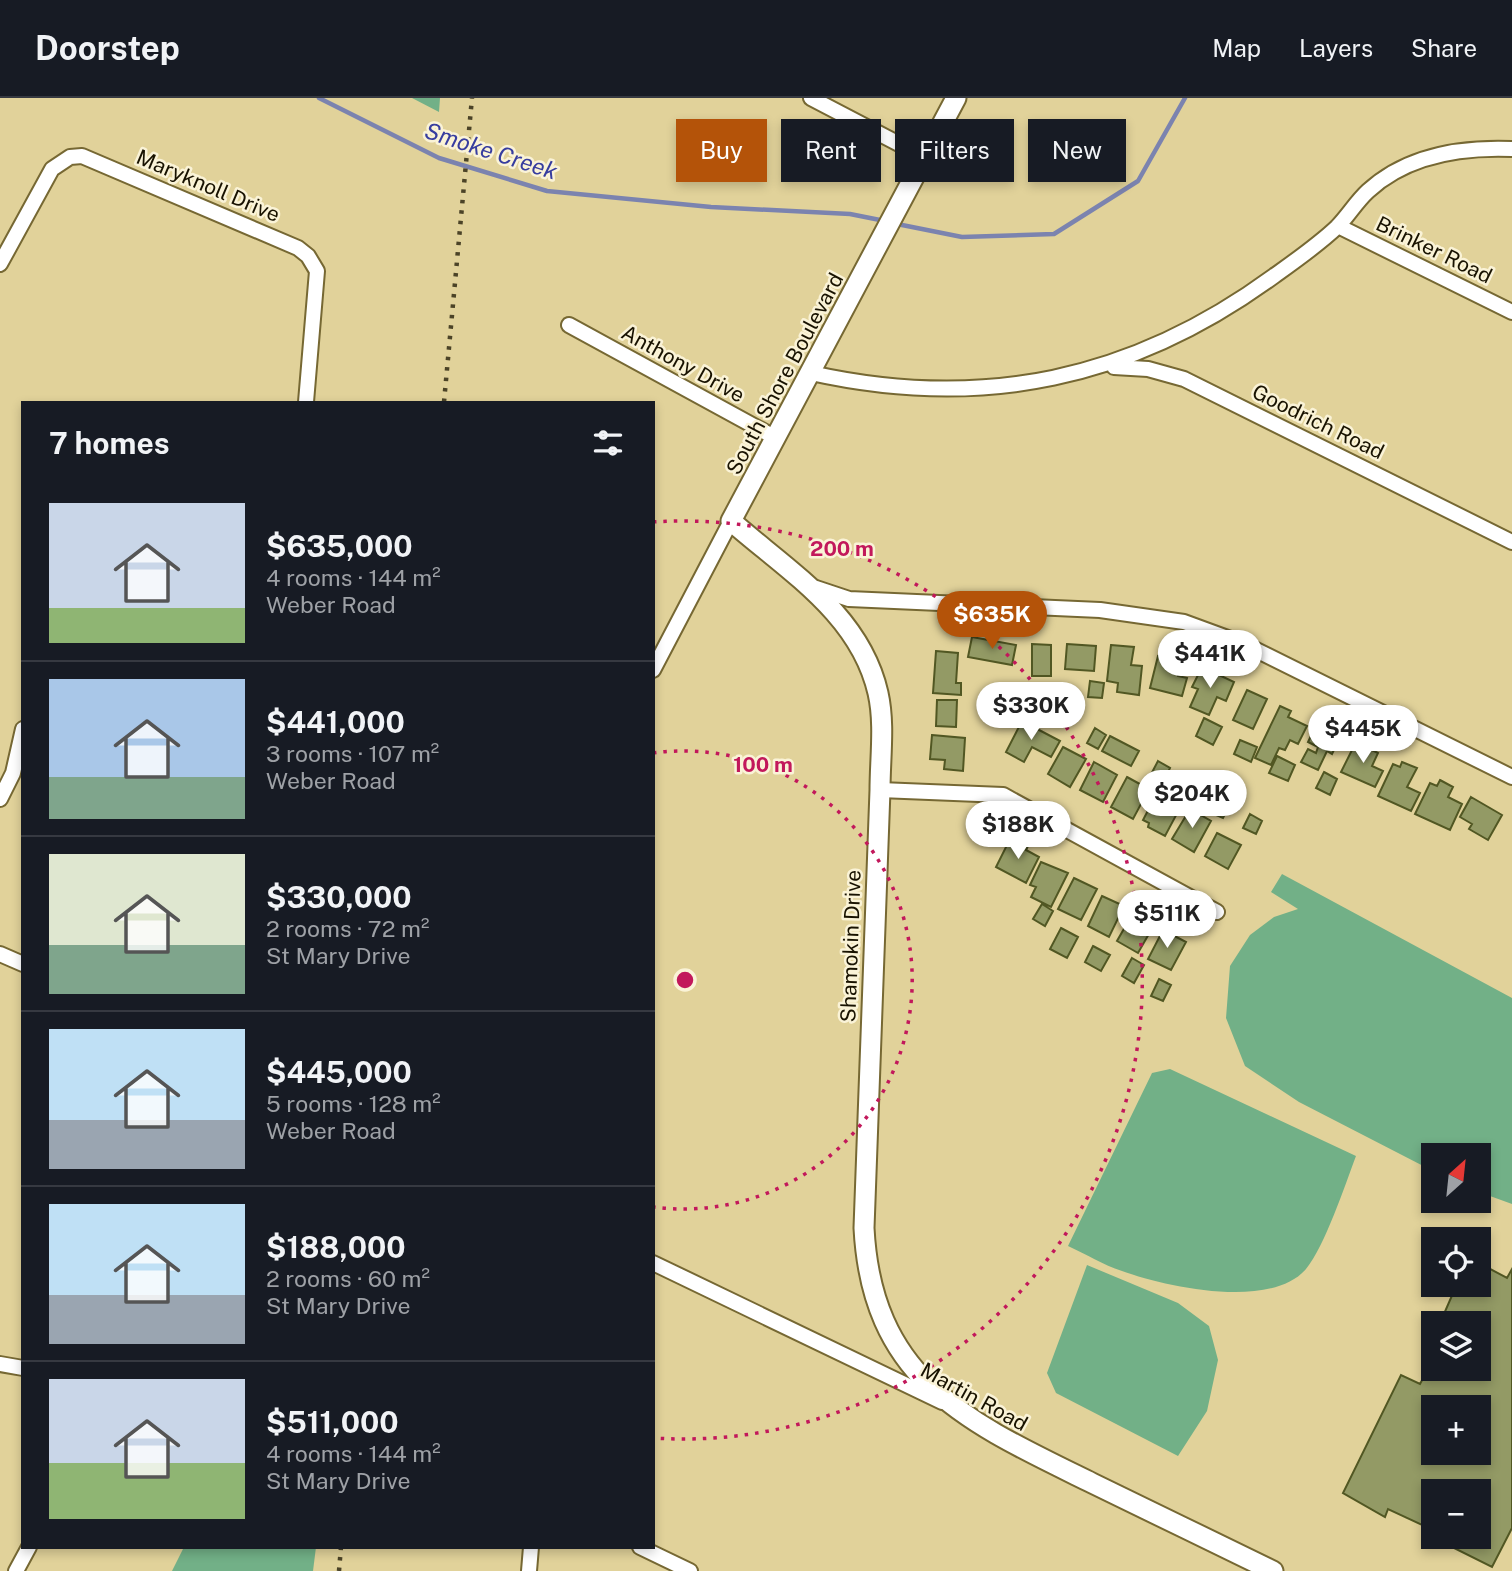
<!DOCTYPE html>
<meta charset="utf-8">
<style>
body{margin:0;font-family:"Public Sans",sans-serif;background:#20242c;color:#f1f3f6;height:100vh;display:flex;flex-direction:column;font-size:26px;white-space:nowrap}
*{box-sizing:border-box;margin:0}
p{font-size:23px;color:#9ea1a6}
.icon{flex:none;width:38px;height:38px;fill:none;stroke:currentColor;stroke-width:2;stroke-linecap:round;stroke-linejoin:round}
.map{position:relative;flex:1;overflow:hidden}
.sheet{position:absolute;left:21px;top:303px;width:634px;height:1148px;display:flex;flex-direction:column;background:#171b24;border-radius:0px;box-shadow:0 4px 10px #0003}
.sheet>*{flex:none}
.hud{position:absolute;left:676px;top:21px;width:665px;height:63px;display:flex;gap:14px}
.needle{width:46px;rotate:27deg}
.fabs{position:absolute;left:1421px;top:1045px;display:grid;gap:14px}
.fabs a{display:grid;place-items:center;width:70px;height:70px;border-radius:0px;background:#171b24;box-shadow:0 4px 10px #0003;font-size:35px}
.price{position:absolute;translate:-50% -60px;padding:0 16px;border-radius:24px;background:#fff;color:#222;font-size:23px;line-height:46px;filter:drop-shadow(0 2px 4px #0008)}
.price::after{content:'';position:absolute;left:50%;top:42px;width:21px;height:16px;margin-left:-10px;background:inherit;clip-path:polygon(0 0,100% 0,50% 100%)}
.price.on{background:#b45309;color:#fff}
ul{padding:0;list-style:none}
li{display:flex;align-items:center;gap:21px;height:175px;padding:0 28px}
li+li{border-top:2px solid #363941}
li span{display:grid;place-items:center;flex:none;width:196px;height:140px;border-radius:0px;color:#555}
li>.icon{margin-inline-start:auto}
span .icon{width:84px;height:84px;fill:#fffc;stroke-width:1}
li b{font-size:30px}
h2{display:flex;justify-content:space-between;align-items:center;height:84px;padding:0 28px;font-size:30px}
.tag{padding:0 24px;border-radius:0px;background:#171b24;box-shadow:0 4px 10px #0003;font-size:24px;line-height:63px}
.tag.on{background:#b45309;color:#fff}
header{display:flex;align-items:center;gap:42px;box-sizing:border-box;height:98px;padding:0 35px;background:#171b24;border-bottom:2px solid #363941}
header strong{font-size:33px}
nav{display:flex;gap:38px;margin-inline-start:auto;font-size:24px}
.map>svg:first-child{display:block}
.green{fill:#72b087}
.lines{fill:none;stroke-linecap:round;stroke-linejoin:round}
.stream{stroke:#7b83af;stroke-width:4.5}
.building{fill:#939a65;stroke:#515723;stroke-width:2;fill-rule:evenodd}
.street-casing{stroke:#766833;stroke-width:18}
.secondary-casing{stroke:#766833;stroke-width:23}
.street{stroke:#fff;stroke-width:14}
.secondary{stroke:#fff;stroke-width:19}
.rail{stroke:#4b4327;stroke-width:4.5;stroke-dasharray:3.5 7;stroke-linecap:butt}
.ring{fill:none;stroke:#c2185b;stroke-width:3.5;stroke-dasharray:3.5 7}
.labels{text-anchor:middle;stroke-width:5;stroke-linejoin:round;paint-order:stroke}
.street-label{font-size:21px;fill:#181200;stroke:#faf3d7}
.water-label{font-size:23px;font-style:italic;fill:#373d9f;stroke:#faf3d7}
.centre{fill:#c2185b;stroke:#faf3d7;stroke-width:3.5}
.ring-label{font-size:21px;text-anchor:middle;font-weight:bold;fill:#c2185b;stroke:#faf3d7;stroke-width:5;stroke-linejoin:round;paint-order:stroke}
</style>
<header>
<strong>Doorstep</strong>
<nav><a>Map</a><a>Layers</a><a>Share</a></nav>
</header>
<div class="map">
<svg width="1512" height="1473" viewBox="0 0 1512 1473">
<rect width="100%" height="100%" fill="#e1d29a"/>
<path class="green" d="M412,0H440L439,14Z
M1282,776L1512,900V1106L1479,1094V1057H1433V1073L1299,1004L1245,968L1226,920L1230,868L1250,837L1274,819L1298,811L1271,794Z
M1170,971L1356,1058C1345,1087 1325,1148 1306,1171C1271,1212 1166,1189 1122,1173C1103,1167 1086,1156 1068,1148L1152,975Z
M1087,1167L1178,1205L1209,1228L1218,1262L1207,1313L1178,1358L1056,1295L1047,1275Z
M184,1449H316L313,1473H172Z"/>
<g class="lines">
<path class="stream" d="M319,0L439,60L547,93L711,109L850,116L885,123
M897,126L962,139L1054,136L1138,83L1185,0"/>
</g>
<path class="building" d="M972,539L1016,547L1012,567L968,559Z
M1032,546L1051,547V578H1032Z
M1067,546L1096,548L1094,573L1065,571Z
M1111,547L1134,549L1131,567L1142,568L1139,597L1117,594L1118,585L1107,583Z
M936,553L958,555L956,585H961V597L933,595Z
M1158,558L1181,564L1178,578L1187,580L1182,598L1150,590Z
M1202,569L1234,584L1226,603L1217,599L1209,617L1190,609L1198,591L1192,589Z
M1090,583L1104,585L1102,600L1088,599Z
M1247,592L1267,601L1253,631L1233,622Z
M937,602H957L956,629L936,628Z
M1280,608L1291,613L1288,619L1307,628L1298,646L1290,642L1285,652L1279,650L1271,667L1255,660Z
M1204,620L1222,629L1213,647L1196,638Z
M1022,623L1060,643L1051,659L1032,649L1024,664L1006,654Z
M1317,625L1341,637L1332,656L1327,653L1318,672L1301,664L1308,651L1316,655L1318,649L1308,644Z
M1095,630L1106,637L1098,651L1087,645Z
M932,637L965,640L963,673L944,671L945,662L930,661Z
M1110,638L1139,653L1131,668L1102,653Z
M1240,642L1257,649L1251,664L1234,656Z
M1356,644L1378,655L1372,668L1383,673L1375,689L1341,674Z
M1063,649L1086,661L1070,689L1048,676Z
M1277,658L1295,667L1288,683L1269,675Z
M1158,663L1170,670L1162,687L1149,680Z
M1094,664L1117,677L1103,704L1080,692Z
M1402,664L1417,670L1407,689L1420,695L1411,713L1378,698L1393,666L1400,669Z
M1324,674L1337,681L1330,697L1316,690Z
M1127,679L1149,691L1133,721L1111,709Z
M1184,680L1199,688L1192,703L1176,695Z
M1440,682L1453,689L1448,699L1462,706L1450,732L1415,716L1430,685L1437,688Z
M1157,695L1181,708L1165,738L1148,729L1149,725L1143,722Z
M1217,697L1231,704L1223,720L1209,714Z
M1471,699L1502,717L1488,742L1469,731L1472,726L1460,719Z
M1190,711L1211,723L1194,754L1172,741Z
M1250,716L1262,723L1256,736L1243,730Z
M1217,735L1241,747L1228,771L1205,758Z
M1011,739L1028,748L1026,752L1039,759L1026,785L996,769Z
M1041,764L1068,775L1051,809L1031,799L1036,789L1030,787Z
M1074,780L1097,791L1081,822L1058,811Z
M1102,798L1124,808L1109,839L1088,828Z
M1042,806L1053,813L1045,828L1033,821Z
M1133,815L1154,827L1138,855L1117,843Z
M1061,830L1078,839L1067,860L1050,851Z
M1163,832L1186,844L1171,872L1148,861Z
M1093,848L1110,857L1101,873L1085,864Z
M1132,860L1144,867L1134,885L1122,878Z
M1159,881L1171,887L1163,903L1151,898Z
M1479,1165L1507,1180L1512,1171V1430L1492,1469L1434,1440L1479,1438V1393H1433V1432L1388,1411L1385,1419L1343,1395L1401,1277L1420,1286L1433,1262V1270H1479V1225H1440L1457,1186H1479ZM1433,1309H1479V1354H1433Z"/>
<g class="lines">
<g class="street-casing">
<path id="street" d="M811,0L924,59
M1338,128L1512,214
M0,166L52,71L70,59L82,58L298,150L308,158L317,173L306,304
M569,227L776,340
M1114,269L1148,271L1184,281L1512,444
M811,275C982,313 1132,282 1274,178C1295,163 1318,147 1337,129C1348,118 1356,104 1368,93C1407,57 1461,49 1512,51
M816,490L849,501L1100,512L1184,524L1244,546L1512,679
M653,572L731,423
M880,692L1003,697L1217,814
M0,701L13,675L23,631
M0,856L23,866
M653,1165L942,1304
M0,1266L23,1270
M640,1449L690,1473
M16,1473L29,1449
M529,1473L531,1449"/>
</g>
<g class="secondary-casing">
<path id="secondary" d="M956,0L731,423C788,473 860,516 878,595C885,626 880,660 880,692L864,1130C872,1284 970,1325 1092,1385C1152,1414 1213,1444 1273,1473"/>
</g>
<use href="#street" class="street"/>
<use href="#secondary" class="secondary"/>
<path class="rail" d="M444,304L472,0
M339,1473L341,1449"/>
</g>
<g class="ring">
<path d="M653 655A229 229 0 1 1 653 1109"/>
<path d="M653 424A459 459 0 1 1 653 1340"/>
</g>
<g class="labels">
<g class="street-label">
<text transform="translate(208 88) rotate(23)" y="7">Maryknoll Drive</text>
<text transform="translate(1434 152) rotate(26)" y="7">Brinker Road</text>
<text transform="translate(683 266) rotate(29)" y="7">Anthony Drive</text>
<text transform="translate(785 276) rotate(-62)" y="7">South Shore Boulevard</text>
<text transform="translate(1318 324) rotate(26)" y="7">Goodrich Road</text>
<text transform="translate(851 848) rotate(-88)" y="7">Shamokin Drive</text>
<text transform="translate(974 1299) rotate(29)" y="7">Martin Road</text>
</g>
<g class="water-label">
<text transform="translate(491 53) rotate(18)" y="8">Smoke Creek</text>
</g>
</g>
<circle cx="685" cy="882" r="10" class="centre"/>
<g class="ring-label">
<text x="842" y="458">200 m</text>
<text x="763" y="674">100 m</text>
</g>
</svg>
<div class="fabs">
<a><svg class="needle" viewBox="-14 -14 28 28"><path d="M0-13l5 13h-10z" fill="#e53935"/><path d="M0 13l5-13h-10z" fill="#9ea1a6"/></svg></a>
<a><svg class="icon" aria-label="locate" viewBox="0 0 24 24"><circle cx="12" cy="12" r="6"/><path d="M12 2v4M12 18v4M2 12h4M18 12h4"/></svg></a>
<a><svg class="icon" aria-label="layers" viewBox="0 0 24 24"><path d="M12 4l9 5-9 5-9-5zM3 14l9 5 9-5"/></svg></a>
<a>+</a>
<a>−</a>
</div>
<b class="price on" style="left:992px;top:553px">$635K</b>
<b class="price" style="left:1210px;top:592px">$441K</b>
<b class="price" style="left:1031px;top:644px">$330K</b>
<b class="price" style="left:1363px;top:667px">$445K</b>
<b class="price" style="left:1192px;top:732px">$204K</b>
<b class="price" style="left:1018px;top:763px">$188K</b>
<b class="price" style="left:1167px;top:852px">$511K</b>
<div class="hud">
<a class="tag on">Buy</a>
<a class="tag">Rent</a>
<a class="tag">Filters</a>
<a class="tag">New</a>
</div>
<section class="sheet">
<h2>7 homes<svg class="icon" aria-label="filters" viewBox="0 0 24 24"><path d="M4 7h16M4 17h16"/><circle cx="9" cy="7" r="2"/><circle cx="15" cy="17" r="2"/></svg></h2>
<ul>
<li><span style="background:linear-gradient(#c9d6e8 75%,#8fb573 0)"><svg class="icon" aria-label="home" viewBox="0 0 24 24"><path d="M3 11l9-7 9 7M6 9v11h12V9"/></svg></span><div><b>$635,000</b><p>4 rooms · 144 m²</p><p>Weber Road</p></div></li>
<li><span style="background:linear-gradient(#a9c7e8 70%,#7fa58c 0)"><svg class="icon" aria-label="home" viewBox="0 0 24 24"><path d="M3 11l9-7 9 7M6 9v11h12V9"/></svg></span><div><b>$441,000</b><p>3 rooms · 107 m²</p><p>Weber Road</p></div></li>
<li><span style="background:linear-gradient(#dfe7d0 65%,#7fa58c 0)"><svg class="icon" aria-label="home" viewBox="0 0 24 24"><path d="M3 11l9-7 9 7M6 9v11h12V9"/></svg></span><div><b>$330,000</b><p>2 rooms · 72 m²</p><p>St Mary Drive</p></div></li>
<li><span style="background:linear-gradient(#bfe0f5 65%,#9aa5b1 0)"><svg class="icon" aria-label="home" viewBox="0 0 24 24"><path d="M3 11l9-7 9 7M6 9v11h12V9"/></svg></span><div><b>$445,000</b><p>5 rooms · 128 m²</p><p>Weber Road</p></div></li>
<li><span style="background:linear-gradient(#bfe0f5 65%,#9aa5b1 0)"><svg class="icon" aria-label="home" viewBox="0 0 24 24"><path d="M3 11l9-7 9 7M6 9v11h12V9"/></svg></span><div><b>$188,000</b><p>2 rooms · 60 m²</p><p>St Mary Drive</p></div></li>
<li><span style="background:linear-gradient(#c9d6e8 60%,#8fb573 0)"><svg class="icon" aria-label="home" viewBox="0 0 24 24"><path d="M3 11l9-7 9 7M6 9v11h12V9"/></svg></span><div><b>$511,000</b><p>4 rooms · 144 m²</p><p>St Mary Drive</p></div></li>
</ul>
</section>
</div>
